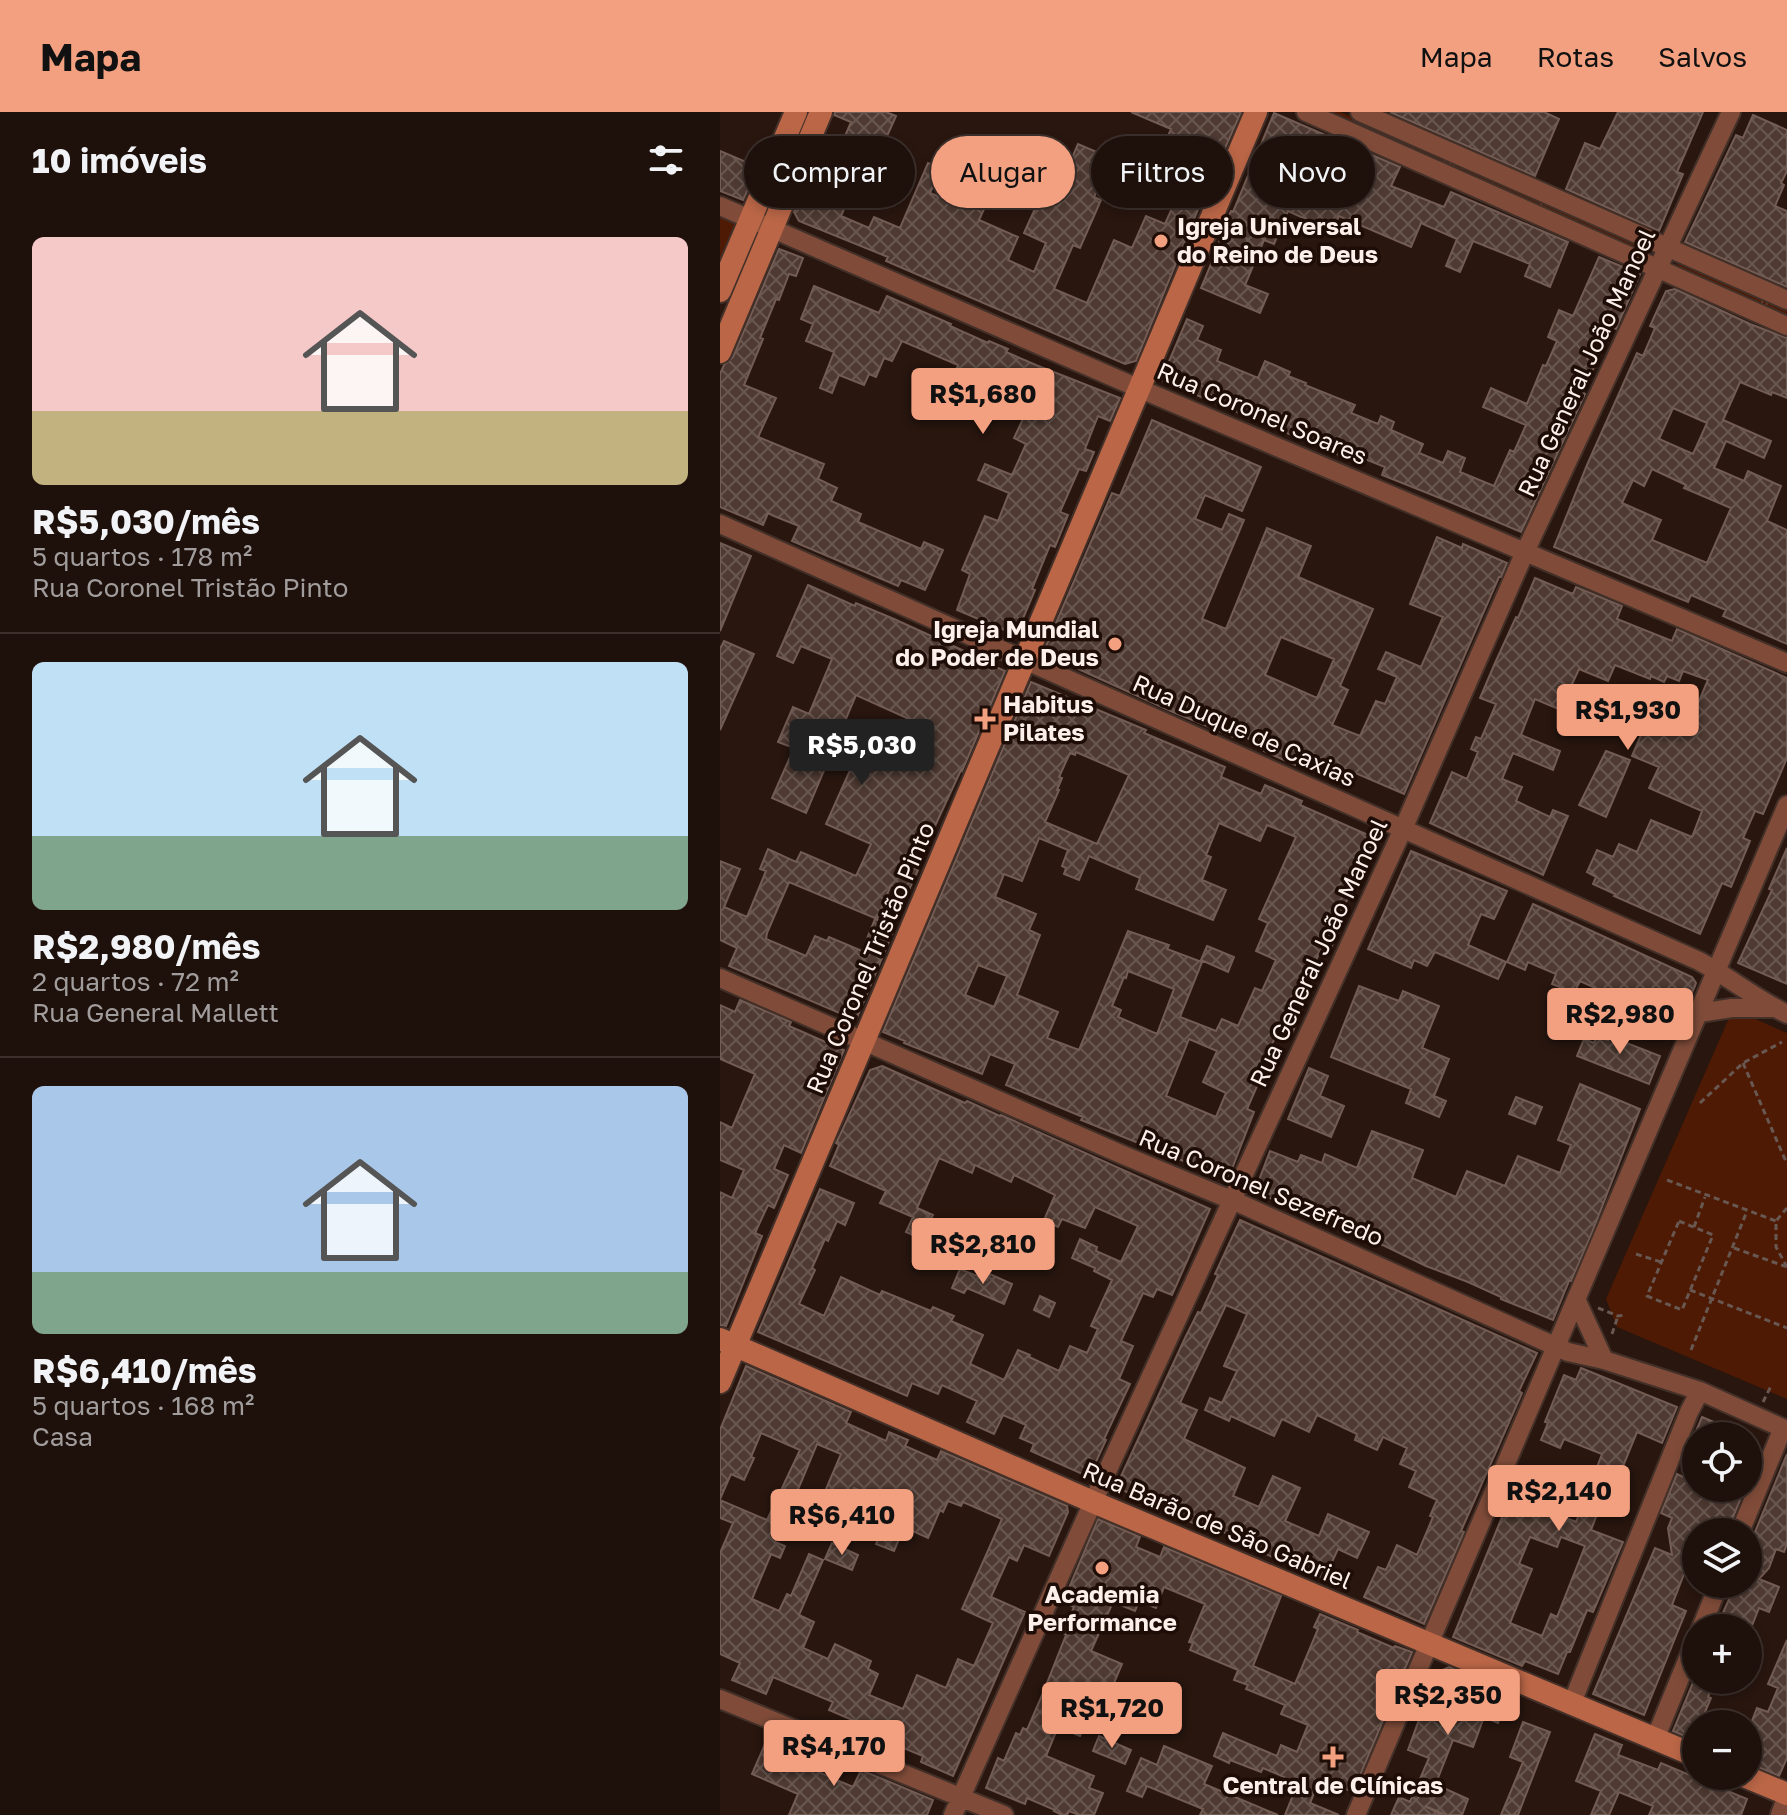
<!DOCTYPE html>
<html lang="pt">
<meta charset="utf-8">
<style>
body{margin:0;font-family:"Golos Text",sans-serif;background:#2b1e19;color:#f1f3f6;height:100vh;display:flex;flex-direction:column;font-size:30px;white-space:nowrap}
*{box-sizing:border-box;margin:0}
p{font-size:26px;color:#a19d9d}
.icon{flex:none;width:44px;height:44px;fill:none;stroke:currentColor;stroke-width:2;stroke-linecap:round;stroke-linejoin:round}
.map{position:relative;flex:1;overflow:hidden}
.details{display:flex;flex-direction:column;background:#1e100b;width:720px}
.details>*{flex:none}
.guide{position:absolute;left:24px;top:24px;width:760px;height:72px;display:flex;gap:16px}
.fabs{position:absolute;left:962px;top:1310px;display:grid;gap:16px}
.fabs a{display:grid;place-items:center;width:80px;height:80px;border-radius:50%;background:#1e100b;box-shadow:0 4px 12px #0003,0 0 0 2px #3c302c;font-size:40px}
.price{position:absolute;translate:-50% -68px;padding:0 18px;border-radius:8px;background:#f3a081;color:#111;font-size:26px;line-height:52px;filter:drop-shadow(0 2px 4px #0008)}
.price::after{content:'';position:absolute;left:50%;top:48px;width:24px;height:18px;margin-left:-12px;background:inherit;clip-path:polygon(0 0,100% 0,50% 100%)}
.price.selected{background:#222;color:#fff}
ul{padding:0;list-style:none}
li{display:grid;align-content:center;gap:16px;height:424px;padding:0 32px}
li+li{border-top:2px solid #3c302c}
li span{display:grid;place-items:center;height:248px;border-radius:12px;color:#555}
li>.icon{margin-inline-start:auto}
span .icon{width:144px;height:144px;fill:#fffc;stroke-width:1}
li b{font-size:34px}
h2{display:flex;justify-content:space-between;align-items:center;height:96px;padding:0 32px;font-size:34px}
.tag{padding:0 28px;border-radius:36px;background:#1e100b;box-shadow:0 4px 12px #0003,0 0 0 2px #3c302c;font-size:28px;line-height:72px}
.tag.selected{background:#f3a081;color:#111}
header{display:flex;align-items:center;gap:48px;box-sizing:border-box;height:112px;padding:0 40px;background:#f3a081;color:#111}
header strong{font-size:38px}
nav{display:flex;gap:44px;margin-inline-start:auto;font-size:28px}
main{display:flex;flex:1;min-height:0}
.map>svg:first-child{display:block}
.grass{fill:url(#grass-tufts)}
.green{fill:#4e1a04}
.building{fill:url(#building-cross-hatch);stroke:#735c54;stroke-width:2;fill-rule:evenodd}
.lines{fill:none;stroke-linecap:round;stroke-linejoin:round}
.minor-casing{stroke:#423029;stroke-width:22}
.tertiary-casing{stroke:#423029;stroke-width:26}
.secondary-casing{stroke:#423029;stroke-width:26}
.path{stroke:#685851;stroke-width:3;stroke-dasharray:6 4;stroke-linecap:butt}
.minor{stroke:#804c39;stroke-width:18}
.tertiary{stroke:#804c39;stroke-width:22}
.secondary{stroke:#ba6647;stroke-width:22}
.poi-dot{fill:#f3a081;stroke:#1e0d07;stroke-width:3}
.labels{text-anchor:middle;stroke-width:7;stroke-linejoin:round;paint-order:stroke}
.poi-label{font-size:24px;font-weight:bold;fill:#fdf0eb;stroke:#1e0d07;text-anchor:start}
.street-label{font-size:24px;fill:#fdf0eb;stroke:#1e0d07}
</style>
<header>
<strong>Mapa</strong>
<nav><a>Mapa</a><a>Rotas</a><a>Salvos</a></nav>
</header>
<main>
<section class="details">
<h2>10 imóveis<svg class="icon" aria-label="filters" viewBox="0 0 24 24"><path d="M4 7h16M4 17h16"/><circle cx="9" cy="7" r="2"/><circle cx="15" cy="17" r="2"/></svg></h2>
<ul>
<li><span style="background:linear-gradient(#f6c9c9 70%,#c2b280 0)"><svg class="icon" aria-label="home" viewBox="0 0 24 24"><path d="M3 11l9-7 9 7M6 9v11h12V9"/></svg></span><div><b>R$5,030/mês</b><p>5 quartos · 178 m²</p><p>Rua Coronel Tristão Pinto</p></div></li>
<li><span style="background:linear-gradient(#bfe0f5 70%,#7fa58c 0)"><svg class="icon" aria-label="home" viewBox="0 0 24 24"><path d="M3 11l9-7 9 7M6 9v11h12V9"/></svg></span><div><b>R$2,980/mês</b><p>2 quartos · 72 m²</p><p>Rua General Mallett</p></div></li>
<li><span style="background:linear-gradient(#a9c7e8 75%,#7fa58c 0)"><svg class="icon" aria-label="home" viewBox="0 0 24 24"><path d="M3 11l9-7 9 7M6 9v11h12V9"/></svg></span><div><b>R$6,410/mês</b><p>5 quartos · 168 m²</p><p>Casa</p></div></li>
</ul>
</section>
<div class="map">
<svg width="1067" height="1703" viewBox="0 0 1067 1703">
<defs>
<pattern id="grass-tufts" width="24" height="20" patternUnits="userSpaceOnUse" patternTransform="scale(2)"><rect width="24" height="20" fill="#4e1a04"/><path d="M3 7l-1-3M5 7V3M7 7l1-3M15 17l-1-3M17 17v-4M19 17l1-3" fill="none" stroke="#683c29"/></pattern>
<pattern id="building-cross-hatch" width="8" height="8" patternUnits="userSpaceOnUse" patternTransform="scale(2)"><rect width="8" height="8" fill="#4e3a32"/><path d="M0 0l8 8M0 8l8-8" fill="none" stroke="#685750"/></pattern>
</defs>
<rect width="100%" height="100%" fill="#28160f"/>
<path class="grass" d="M603,0H620L919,132L916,138Z
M959,148L1067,196V206L956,156Z"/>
<path class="green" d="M0,104L21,113L0,162Z
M1013,897L1067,921V1287L897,1215L886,1187Z"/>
<path class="building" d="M115,0H166L176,4L163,33L158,32L149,54L144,51L121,104L149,116L154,105L180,116L208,51L221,56L210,81L246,96L255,75L271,82L259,108L298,125L288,148L314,160L326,131L304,121L318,90L287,77L295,58L326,72L329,65L341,71L358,32L391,46L374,85L381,88L360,136L353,133L334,177L367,191L394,128L412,136L426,104L445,112L465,67L447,60L453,48L440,43L451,17L411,0H521L479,95L416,249L405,252L166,149L168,145L79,109L74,100L84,77L90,79L102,50L112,55L131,10L114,3Z
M670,0H824L839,7L815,64Z
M898,0H983L957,60L963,62L939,119L846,77L865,31L880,37Z
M554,1L680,55L671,74L724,95L731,80L848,130L830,175L805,164L810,152L753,129L740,160L726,154L737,127L701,111L691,135L619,104L612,119L568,99L554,132L544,128L525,173L548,182L540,201L481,176L496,140L504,115L511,99L513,100Z
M1033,3L1067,18V59L1061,71L1064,73L1055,94L1067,99V175L965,130L1016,23L1023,26Z
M0,39L38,55L23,88L0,79Z
M59,137L83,146L76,164L69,162L59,188L56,187L40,226L43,227L24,273L56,286L38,325L104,352L98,367L117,376L111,389L141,402L138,410L201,437L204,430L223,438L205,478L181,468L178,474L72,429L79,414L54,404L48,401L43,413L0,395V262L4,253L13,245Z
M879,145L920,162L896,217L881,210L867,247L876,250L863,281L865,282L801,420L730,390L662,363L665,355L635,343L633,349L441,268L467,207L483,214L477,228L501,238L497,249L538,266L545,249L570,260L568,264L586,271L585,273L635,293L631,301L658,312L661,304L674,310L671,318L703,332L699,341L723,351L728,339L745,346L740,360L774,374L790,338L794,340L806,313L763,295L771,276L807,292L823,253L826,254L837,229L828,225L839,198L853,204Z
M94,174L159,201L167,184L231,212L230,214L268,231L269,229L288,237L286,240L316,253L400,286L390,309L378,304L365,337L374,340L366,359L359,357L340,400L348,403L335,435L330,433L312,477L315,478L296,523L237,498L250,462L242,458L265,404L278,409L289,381L258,368L265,352L292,363L306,332L294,326L303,307L244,282L247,274L232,268L238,253L182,229L172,249L164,246L156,265L149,262L144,273L119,263L112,281L100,276L114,240L86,229L93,212L81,207Z
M955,177L1030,212L1067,226V286L1052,280L1051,283L1020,270L1003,308L1051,329L1044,346L1006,329L994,356L1024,369L1028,359L1061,374L1047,409L1067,418V532L1003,504L1006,498L971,483L968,490L834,435L867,353L917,241L923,244L935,216L930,214L946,179ZM953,296L987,311L973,342L939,327ZM932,357L966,373L964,376L1011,396L987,451L932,428L941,408L902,391L913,368L924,374Z
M432,308L541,355L522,399L485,383L475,407L502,418L509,402L524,408L482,507L506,517L547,416L591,434L578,465L653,497L620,574L628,578L612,613L640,624L656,589L665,592L677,565L658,557L666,540L701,555L723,505L690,492L717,425L742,436L743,432L787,451L781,465H779L684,682L598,645L594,654L578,647L575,653L544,639L546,634L520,623L518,627L453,600L323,541L392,381L400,384ZM561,525L614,547L597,586L545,563Z
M0,431L31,444L0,519Z
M815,466L853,482L856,475L902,494L897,507L952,529L957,517L1067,566V646L1043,702L1035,699L1023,726L1030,729L1011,775L1002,771L980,822L894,784L895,782L873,772L876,765L867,760L877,738L893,745L899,732L917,740L931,708L972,725L982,699L929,676L939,655L912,644L926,611L952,622L958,607L969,612L988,568L963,559L959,569L947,564L944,570L931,564L930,567L895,553L888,569L859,557L847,583L850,584L843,599L815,587L801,623L840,639L833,658L793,641L782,667L802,675L796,689L830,705L833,698L848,704L823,763L710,711L732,660L747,667L758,640L751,637L756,625L761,627L776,592L760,586L775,551L796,505L798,506Z
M88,473L135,494L136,491L174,507L255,544V546L285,559L242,659L241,658L195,757L198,758L188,780L171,773L157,807L69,770L47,821L46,827L86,844L95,824L107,829L109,825L142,839L155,807L175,815L136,908L9,854L17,836L0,828V749L20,757L4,795L27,805L46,759L40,757L48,737L76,750L81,740L136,764L151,732L106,712L148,618L187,636L198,611L136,583L86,701L52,686L74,636L58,630L73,595L89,602L112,547L81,534L73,551L57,544Z
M4,529L34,542L0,618V537Z
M311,570L426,618L424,621L505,655L501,665L541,682L545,673L582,689L580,693L655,726L617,810L622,812L610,838L602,835L587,868L593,871L571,924L558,919L538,963L541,965L527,997L534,1000L508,1067L361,1008L363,1005L286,973L295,952L270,942L262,962L184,931L185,929L163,920ZM356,640L409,663L377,732L325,710L339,678H337L342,666L339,665L350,641L355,643ZM499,711L540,729L547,713L576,725L539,807L548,811L536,839L556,848L542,879L535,876L518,914L502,907L496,919L460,905L482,850L447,837L449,833L408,819L359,938L327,926L338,900L297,883L320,823L309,818L316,802L275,785L284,762L302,769L319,726L348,738L342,754L346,756L344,762L359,768L369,744L420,766L416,777L493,808L506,778L482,768L491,745L486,743ZM258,853L287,864L274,895L245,883ZM408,859L454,877L437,922L398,905L401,898L392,894L404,865L406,866ZM469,927L497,939L483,970L506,981L496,1005L446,984Z
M844,598L860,604L854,618L838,611Z
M886,639L910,648L886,705L859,693Z
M1067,736V872L1018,851L1052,778L1049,777Z
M691,739L787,779L774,807L761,802L748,833L786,850L778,867L715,840L707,854L694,848L691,856L648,837Z
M813,792L972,865L976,871L975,874L960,909L918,891L917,895L860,869L854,881L832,872L836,862L808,850L805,858L787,850Z
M487,834L514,845L508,860L481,848Z
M639,874L679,889L683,879L719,894L702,936L729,947L714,984L726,989L719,1005L686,991L691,977L611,945Z
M20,888L71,910L69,914L124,938L81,1041L64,1033L54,1057L68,1063L54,1096L48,1093L35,1121L42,1124L6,1214L0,1213V1080L12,1086L24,1058L0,1048V1010L12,1016L35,962L0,947V893L15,900Z
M893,916L908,922L904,930L940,944L929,972L857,944L864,927L874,931L877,924L888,928Z
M162,954L245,991L247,989L280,1004L281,1003L490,1097L452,1183L437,1177L433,1185L423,1181L401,1229L413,1234L399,1267L410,1272L384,1327L386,1328L369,1365L311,1339L314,1332L300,1326L306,1313L283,1303L274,1322L247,1310L257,1289L222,1273L218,1282L192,1271L187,1284L38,1220L100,1077L134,1091L125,1113L117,1109L108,1129L105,1127L92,1156L95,1158L79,1192L104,1204L121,1165L160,1183L162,1179L211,1199L213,1195L234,1204L231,1209L263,1223L250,1252L284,1268L298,1238L310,1243L309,1245L339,1259L350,1234L367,1241L378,1217L371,1214L392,1168L374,1159L375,1156L352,1146L360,1127L377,1135L376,1139L401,1150L418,1114L375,1095L365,1116L342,1107L338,1115L324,1108L335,1083L294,1063L291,1070L255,1053L252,1061L219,1046L197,1096L213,1103L208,1112L231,1122L224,1137L186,1120L193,1105L160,1091L166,1079L110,1054L119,1033L116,1031L120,1023L150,958Z
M589,956L608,964L600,984L624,994L611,1025L568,1007Z
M860,972L920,997L871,1123L851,1169H849L833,1208L781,1187V1185L748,1170L706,1154L665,1134L538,1081L536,1076L550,1039L578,1050L581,1043L602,1051L605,1042L637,1056L652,1019L703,1038L692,1066L736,1085L747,1059L785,1074L798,1044L840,1061L851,1033L838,1028Z
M796,985L822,995L815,1012L789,1002Z
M520,1108L817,1241L799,1279L802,1281L741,1419L744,1420L704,1512L644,1485L658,1455L666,1458L677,1433L697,1443L713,1405L710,1404L717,1388L689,1375L696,1359L680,1352L687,1336L663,1325L657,1338L635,1328L637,1322L597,1303L589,1320L562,1307L554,1324L511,1304L509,1309L485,1298L490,1286L502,1291L517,1259L504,1254L527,1202L506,1193L460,1291L477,1298L464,1327L525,1356L513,1384L539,1395L553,1364L580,1376L565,1409L599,1424L608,1402L649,1420L637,1446L618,1437L604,1467L513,1428L514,1425L489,1413L488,1418L396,1375L465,1226L478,1200L481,1201L498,1163L495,1162Z
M240,1157L267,1168L270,1162L292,1172L284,1192L247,1176L244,1181L232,1176Z
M320,1184L335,1191L329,1205L314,1198Z
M26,1254L131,1300L126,1311L166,1329L169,1320L188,1328L185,1334L217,1348L221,1339L347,1394L348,1400L329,1444L304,1433L297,1449L289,1445L271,1485L305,1500L233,1664L201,1650L203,1644L142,1619L144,1613L109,1598L113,1590L53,1565L46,1582L12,1568L20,1551L0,1542V1441L13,1411L0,1406V1388L47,1408L80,1338L41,1321L31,1345L34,1346L24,1368L11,1362L0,1387V1318ZM97,1332L121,1342L98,1396L74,1387ZM134,1376L167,1390L163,1398L169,1401L156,1432L174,1439L184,1415L208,1426L220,1398L223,1400L228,1389L241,1394L243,1390L282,1407L242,1497L273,1511L254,1554L238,1547L226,1576L197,1563L183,1597L149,1583L158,1562L148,1557L151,1549L115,1532L108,1547L83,1536L94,1510L79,1503L103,1448L89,1442L71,1484L67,1482L59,1499L32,1487L51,1442L60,1446L65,1434L55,1430L65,1406L80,1412L82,1407L122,1424L128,1409L121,1406Z
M861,1256L957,1295L942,1331L917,1320L901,1359L895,1356L871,1418L903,1430L873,1500L867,1498L850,1540H847L838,1562L805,1549L802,1554L733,1525L791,1383L856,1410L882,1342L844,1327L840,1336L821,1328L828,1311L825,1310L844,1263L856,1268ZM810,1425L837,1435L841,1425L865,1434L837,1505L831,1502L822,1524L790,1511L812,1457L799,1452Z
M982,1305L1027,1324H974Z
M976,1339V1376H1014L1011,1385L1020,1388L1007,1420H976V1438L973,1439L952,1493L966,1499L924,1603L873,1582L935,1436L952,1443L948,1416L952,1406L941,1401L957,1362L965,1366Z
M1067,1342V1432L1064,1440L1056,1437L1049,1456L1039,1467L1059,1475L1049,1500L1039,1496L1031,1516H996L1016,1472H1028V1437Z
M378,1407L420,1425L416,1435L440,1445L444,1435L561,1484L533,1554L575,1572L598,1517L594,1515L600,1502L638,1518L637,1520L674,1536L675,1534L692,1540L633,1680L600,1667L590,1691L619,1703H565L578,1671L543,1656L541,1660L510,1648L509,1651L494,1644L503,1621L557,1644L561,1633L577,1640L588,1613L561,1602L565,1593L526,1577L528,1573L514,1568L518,1558L470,1538L473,1531L469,1530L485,1492L444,1475L436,1496L419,1489L415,1499L393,1490L371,1539L402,1552L391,1578L379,1573L363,1610L365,1611L360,1624L338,1615L326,1644L374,1664L369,1676L383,1681L374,1703H359L349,1699L347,1703H342L334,1699L335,1698L307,1686L305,1692L266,1676L278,1646L284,1649L296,1621L300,1623L303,1616L307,1618L323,1581L346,1523L343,1521L354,1495L343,1490Z
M112,1431L138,1443L132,1458L105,1447Z
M1067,1528V1646L1059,1664L1028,1651V1619L1037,1596L1048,1600L1058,1576L1048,1572Z
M729,1555L757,1567L755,1572L789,1585L778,1611L764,1605L753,1635L733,1628L718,1666L721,1668L719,1674L748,1687L742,1703H726L705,1694L722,1703H671L679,1685L690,1690L709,1646L688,1638L716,1561Z
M974,1568H995L988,1585L991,1586L985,1600L1014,1612H976V1629L953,1619Z
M803,1610L830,1620L798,1703H781L803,1650L790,1645Z
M875,1622L902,1633L898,1643L938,1658L941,1651L1027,1687L1021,1703H929L933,1694L899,1680L889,1703H871L881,1679L856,1669Z
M49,1623L77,1634L71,1648L133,1675L141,1658L213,1688L207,1703H69L78,1682L32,1662Z
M379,1624L411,1638L405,1652L373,1639Z
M444,1634L492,1654L484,1672L558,1703H480L483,1697L427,1674L422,1685L407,1679L421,1646L437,1653Z"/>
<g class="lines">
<g class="minor-casing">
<path id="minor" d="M586,0L1067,214
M640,0L1067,188
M0,94L418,276L1067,551
M0,412L979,849C1009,865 1036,887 1067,902
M0,866L403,1043L521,1092L848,1240L884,1248L980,1279L1067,1318
M979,901L1012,896H1054
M856,1187L884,1248
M1020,1420L1063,1316
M981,1516L999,1472
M0,1587L284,1703
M852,1591L969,1300L980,1279
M935,1627L976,1527
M233,1703L373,1390L683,717L805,440L1011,0
M636,1703L1067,693"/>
</g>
<g class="tertiary-casing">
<path id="tertiary" d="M1062,1703L1067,1690"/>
</g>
<g class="secondary-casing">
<path id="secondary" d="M0,179L76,0
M0,240L101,0
M0,1227L373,1390L976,1644
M0,1270L536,0
M1024,1664L1067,1682"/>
</g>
<path class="path" d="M1023,951L1067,1052
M980,991L1023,951L1062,930
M947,1068L1056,1109
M1067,1096L1056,1109V1135L1067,1155
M959,1109L993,1123L962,1198L927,1184Z
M974,1115L985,1085
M1014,1136L1067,1155
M916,1142L941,1150
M970,1178L1067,1216
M878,1196L898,1204L905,1203
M892,1222L898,1204
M971,1238L1027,1099
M1043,1290L1052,1272"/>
<use href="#minor" class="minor"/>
<use href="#tertiary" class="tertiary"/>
<use href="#secondary" class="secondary"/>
</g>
<g class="poi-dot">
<circle cx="441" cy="129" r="8"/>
<circle cx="395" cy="532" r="8"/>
<path d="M261 595h8v8h8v8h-8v8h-8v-8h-8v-8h8z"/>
<circle cx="382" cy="1456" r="8"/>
<path d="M609 1633h8v8h8v8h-8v8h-8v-8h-8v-8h8z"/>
</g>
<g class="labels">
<g class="poi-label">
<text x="457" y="123">Igreja Universal<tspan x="457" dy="28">do Reino de Deus</tspan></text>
<text x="379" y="526" text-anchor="end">Igreja Mundial<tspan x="379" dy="28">do Poder de Deus</tspan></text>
<text x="283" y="601">Habitus<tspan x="283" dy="28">Pilates</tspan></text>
<text x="382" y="1491" text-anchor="middle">Academia<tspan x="382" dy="28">Performance</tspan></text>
<text x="613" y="1682" text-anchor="middle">Central de Clínicas</text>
</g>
<g class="street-label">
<text transform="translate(867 251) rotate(-65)" y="8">Rua General João Manoel</text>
<text transform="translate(542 302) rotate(23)" y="8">Rua Coronel Soares</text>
<text transform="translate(524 619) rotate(24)" y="8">Rua Duque de Caxias</text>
<text transform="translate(599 841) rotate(-65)" y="8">Rua General João Manoel</text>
<text transform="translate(151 846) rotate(-67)" y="8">Rua Coronel Tristão Pinto</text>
<text transform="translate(541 1076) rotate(23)" y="8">Rua Coronel Sezefredo</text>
<text transform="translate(497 1414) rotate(23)" y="8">Rua Barão de São Gabriel</text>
</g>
</g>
</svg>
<div class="fabs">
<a><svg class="icon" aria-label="locate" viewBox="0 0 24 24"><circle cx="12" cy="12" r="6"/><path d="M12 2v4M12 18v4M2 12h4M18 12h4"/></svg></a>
<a><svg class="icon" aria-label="layers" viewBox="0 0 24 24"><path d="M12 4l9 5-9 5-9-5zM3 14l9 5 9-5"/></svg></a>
<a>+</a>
<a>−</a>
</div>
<b class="price" style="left:263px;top:324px">R$1,680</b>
<b class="price" style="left:908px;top:640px">R$1,930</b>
<b class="price selected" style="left:142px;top:675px">R$5,030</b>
<b class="price" style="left:900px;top:944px">R$2,980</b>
<b class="price" style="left:263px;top:1174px">R$2,810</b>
<b class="price" style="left:839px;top:1421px">R$2,140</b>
<b class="price" style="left:122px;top:1445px">R$6,410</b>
<b class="price" style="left:728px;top:1625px">R$2,350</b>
<b class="price" style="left:392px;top:1638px">R$1,720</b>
<b class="price" style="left:114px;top:1676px">R$4,170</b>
<div class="guide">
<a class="tag">Comprar</a>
<a class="tag selected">Alugar</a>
<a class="tag">Filtros</a>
<a class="tag">Novo</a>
</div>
</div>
</main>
